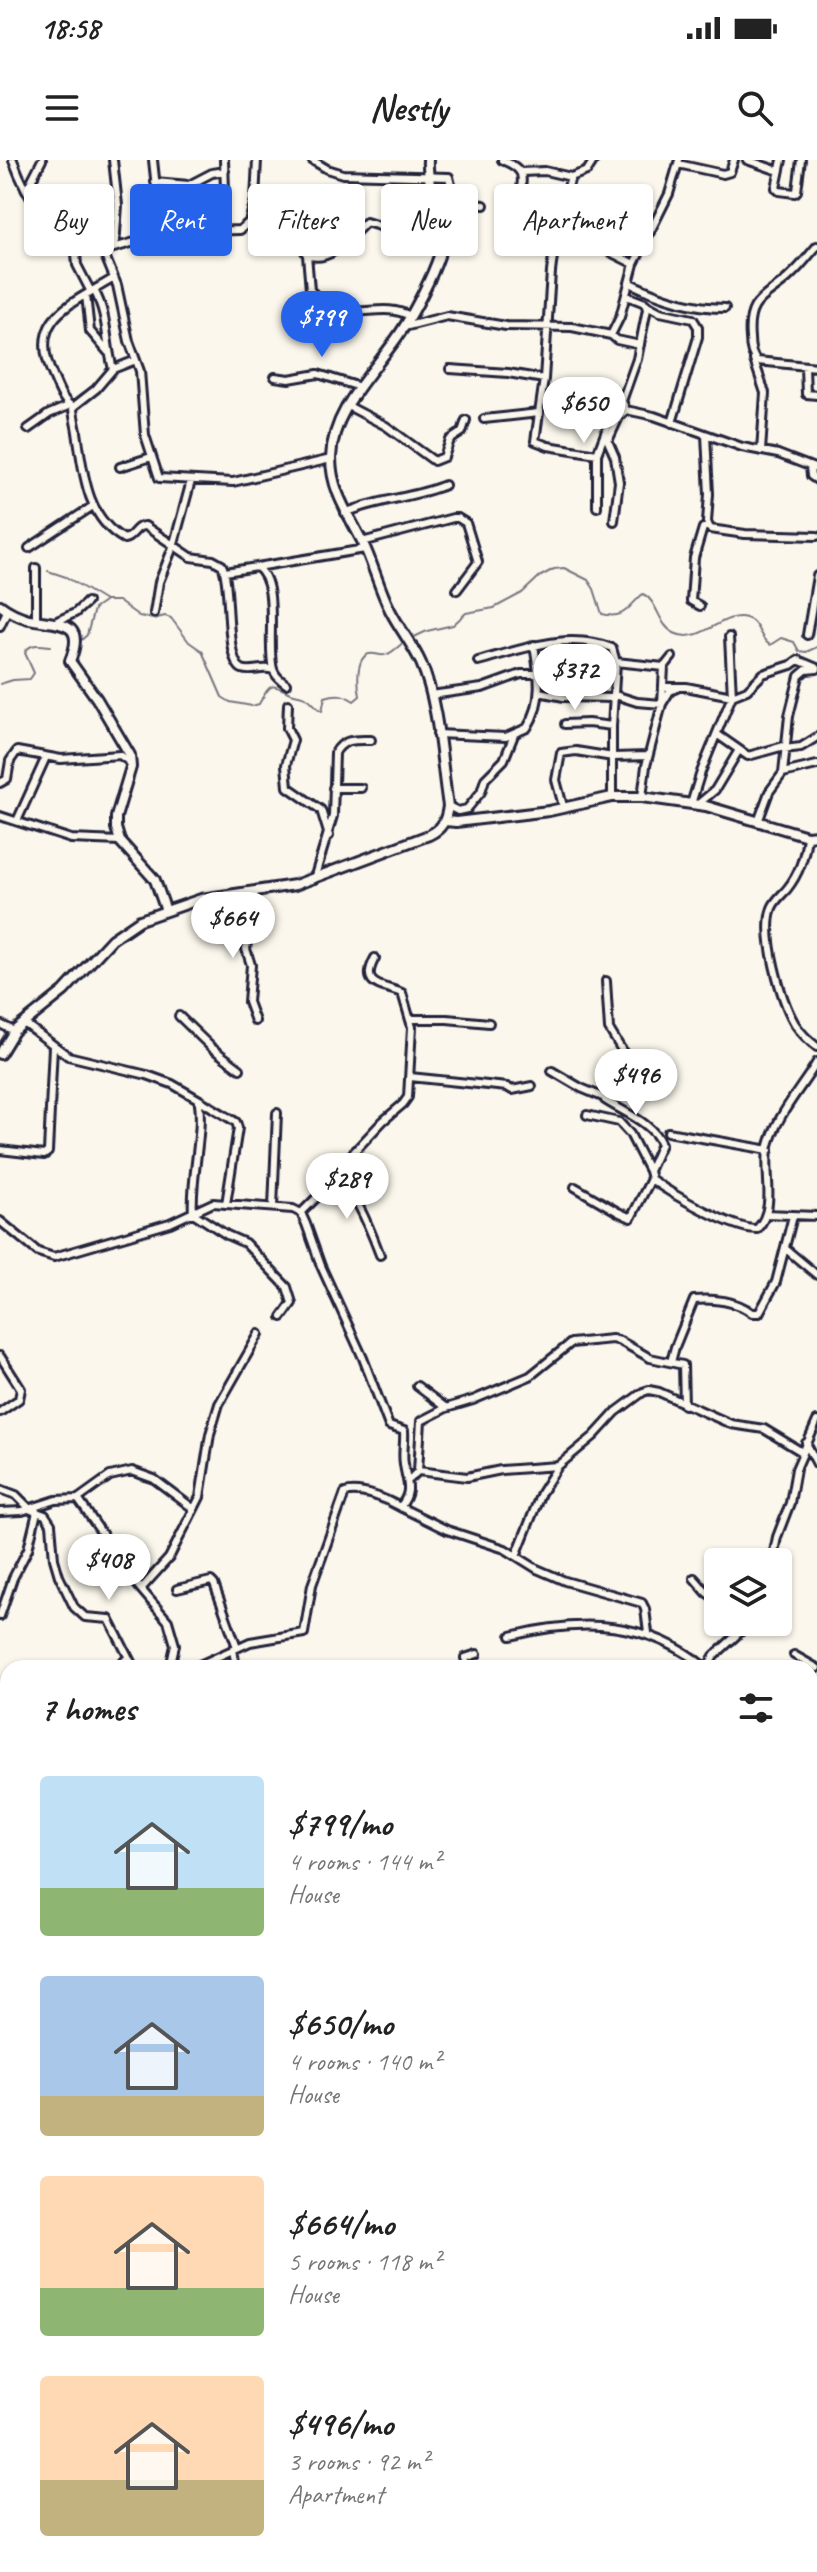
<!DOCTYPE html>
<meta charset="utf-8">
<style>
body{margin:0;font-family:Caveat,sans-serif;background:#f2f2f2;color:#222;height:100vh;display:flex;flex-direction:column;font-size:30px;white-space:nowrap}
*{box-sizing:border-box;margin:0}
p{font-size:26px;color:#767676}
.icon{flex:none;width:44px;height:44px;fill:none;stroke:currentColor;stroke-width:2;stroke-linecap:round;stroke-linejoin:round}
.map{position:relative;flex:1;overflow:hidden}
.details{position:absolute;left:0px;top:1500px;width:818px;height:912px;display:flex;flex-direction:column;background:#fff;border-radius:24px 24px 0 0;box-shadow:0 2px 6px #0004}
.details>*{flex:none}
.banner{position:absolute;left:24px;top:24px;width:770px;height:72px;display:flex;gap:16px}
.tools{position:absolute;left:704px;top:1388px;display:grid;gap:16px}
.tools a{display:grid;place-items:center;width:88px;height:88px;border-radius:8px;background:#fff;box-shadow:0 2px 6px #0004;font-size:40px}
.price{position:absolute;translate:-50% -68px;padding:0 18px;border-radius:28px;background:#fff;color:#222;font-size:26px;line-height:52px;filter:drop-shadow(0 2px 4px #0008)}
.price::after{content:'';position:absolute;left:50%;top:48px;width:24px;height:18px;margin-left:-12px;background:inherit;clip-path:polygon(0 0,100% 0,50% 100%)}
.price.selected{background:#2563eb;color:#fff}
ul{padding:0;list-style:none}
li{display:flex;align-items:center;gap:24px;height:200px;padding:0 40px}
li span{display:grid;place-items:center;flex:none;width:224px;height:160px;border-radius:8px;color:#555}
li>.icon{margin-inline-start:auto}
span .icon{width:96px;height:96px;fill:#fffc;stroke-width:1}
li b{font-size:34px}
h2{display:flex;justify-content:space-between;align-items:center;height:96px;padding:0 40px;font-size:34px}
.pill{padding:0 28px;border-radius:8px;background:#fff;box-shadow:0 2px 6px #0004;font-size:28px;line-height:72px}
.pill.selected{background:#2563eb;color:#fff}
.status{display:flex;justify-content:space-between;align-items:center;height:56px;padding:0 40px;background:#fff;direction:ltr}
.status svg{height:22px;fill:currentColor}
header{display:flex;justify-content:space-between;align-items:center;height:104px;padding:0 40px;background:#fff;font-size:36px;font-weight:600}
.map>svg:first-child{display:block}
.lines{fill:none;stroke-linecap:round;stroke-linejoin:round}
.stream{stroke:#787681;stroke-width:2}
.minor-casing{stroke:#22223b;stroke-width:12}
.tertiary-casing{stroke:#22223b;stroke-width:14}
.secondary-casing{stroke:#22223b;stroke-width:15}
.minor{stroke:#fbf7ec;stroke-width:6}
.tertiary{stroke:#fbf7ec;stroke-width:8}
.secondary{stroke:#fbf7ec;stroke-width:9}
</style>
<div class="status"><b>18:58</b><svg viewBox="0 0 49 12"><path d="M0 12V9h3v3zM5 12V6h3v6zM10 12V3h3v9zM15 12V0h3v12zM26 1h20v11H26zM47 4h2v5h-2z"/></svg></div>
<header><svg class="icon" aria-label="menu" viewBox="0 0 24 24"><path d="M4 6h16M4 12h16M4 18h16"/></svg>Nestly<svg class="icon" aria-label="search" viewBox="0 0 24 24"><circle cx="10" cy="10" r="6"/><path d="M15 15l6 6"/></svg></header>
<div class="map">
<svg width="817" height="2412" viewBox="0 0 817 2412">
<rect width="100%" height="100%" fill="#fbf7ec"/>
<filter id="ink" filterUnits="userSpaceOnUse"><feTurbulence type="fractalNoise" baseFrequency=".0125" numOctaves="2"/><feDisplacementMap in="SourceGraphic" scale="16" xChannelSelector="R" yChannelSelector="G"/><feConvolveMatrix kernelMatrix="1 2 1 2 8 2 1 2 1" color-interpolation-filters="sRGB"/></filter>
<g filter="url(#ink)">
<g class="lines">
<path class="stream" d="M48,411L66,417L105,441H118L139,456L153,459L165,456L171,458L189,482L202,491L222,537L230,542L252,546L259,544C270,525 269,522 288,532C294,535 301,534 307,538C314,542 315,548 322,551L325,537C338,533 343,534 354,541L360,536C358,526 355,498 369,494C376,492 381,498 388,494C394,491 399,486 404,482
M410,479L427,471L453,465L466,453L494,448L522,433L539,417L554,409L564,408L588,420L594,429L602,454C626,460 628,446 643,434C658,441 658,465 674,473C700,486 722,451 746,458C759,461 759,479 770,485L781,478L794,482L799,491L806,492L817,487
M79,482L87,475L94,449L104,442
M0,524L13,520L30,519L34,513L25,493C29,482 42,485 51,486"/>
<g class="minor-casing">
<path id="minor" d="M13,0C24,30 43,66 73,81C84,87 94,81 103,91L170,72L240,70L249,62
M113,0L118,45L115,87
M153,0L157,37L167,73
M257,0L255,40L249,62L290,71L296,75L307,95C331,104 351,76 366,62L441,85
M312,0L327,9L343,14L449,17L452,29L451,42
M502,0C539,15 510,25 526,50L634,104
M747,0L779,11
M782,0L776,28L779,31L795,33L797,31L801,0
M678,4L723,14L730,12L734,0
M521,12L545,11L571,17
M155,22L189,25L212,13L225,11
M27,29L42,0
M433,40L484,45
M553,63L559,56L571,17L587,11L594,0
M557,65L551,112L544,219L535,281L548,286L597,294
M218,70L225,31L224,0
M75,82L77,105L91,132
M817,86C809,95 801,106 792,114C769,138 746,136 750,178C750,187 751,195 757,201L817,207
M103,91L117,125L129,181L140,211L145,275L159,318L233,322L331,299
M307,95L310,130C345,170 377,138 410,156
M630,123C661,138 692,148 725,148
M94,130C109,157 105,181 113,209
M86,135L90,171L108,192
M627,136L645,143L647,149L637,199L622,241L626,250L654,256L742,287L778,294L817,309
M647,145L660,152L693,159L698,167V177L672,263
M404,167L447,156L506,166L572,167L611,175L620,157L634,104L669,34L679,0
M611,175L617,180L640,185
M136,200L113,209L96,229L73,247C73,256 76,264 77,272C83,311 86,358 124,379C133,378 135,365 145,366L191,397L213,400L222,405C232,425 224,500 242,509C251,513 263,506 273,510
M754,200L765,233L761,291
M805,207L806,234L817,235
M450,209L508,213L544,219
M275,217L289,219L318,214L360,227
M348,246L386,266L434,301L444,297L450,280L462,272L466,260
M73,247C62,241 58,227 53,216C26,158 72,144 114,118
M484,259L539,253
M28,269L49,254L68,246
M706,275L709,334L707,362L710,369L745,374L817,376
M120,307L151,297
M810,307L811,316L817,320
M597,347V294L614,250L622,243
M345,353C378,339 413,338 445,325
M614,361L619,322L615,297L608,281L619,257L626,250
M362,382L453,358H458L466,363L478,402L457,430
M29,388L93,346
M257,407L365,389
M36,408V460
M225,412L257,407C280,423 266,484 273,509C275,516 280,520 286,524
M700,446L691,441L694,398L703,368L708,366
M154,453L159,422L173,387L191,321
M57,461L75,453L87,442
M0,466L7,451
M807,475L817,416
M478,501C523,489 567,471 612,488L616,502L612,566V637
M616,502L664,507
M664,527H686L732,536L747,530L763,514L791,505L798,500L817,508
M539,532L564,537L614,538
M431,535L482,528L521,514H539
M615,535L637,542L662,544L670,531L677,528
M288,544L287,568L293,580L286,605L288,627L321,650L329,676
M565,564L588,563L612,566
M437,574L506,577L527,568C544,542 539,514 534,485
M718,575L748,596L784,586
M784,589L801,587L817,577
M783,613L817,605
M0,623L7,619L10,601L17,591L61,599L120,595L131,603
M333,628H361
M642,637L646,606L662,544L664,507L672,497
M691,644L701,612L732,536L729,477
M697,645L715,630L739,590
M448,646L458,651L467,649L481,632L485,619L504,600L514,575
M563,646L556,620L561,593L576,591L613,597L648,596
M0,656L71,679L120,681
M17,661L46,597
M758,662L769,632L783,613L789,556L799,516L806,510L817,509
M807,676C805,696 800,713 787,729C782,735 775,740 772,748C762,775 781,840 795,864C801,873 809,881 817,887
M314,719L333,656L335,593C343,578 356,580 371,580
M179,856L212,888L240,909
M411,859H447L489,863
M255,861L248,842L251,805L246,789L255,732
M24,863L68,896L147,915L172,924L198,939C205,967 190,1019 193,1053L227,1075L245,1083L287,1127L292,1143L282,1157
M0,864L14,871
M552,911L581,928L605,938
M410,917L507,927L512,930L532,926
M198,939L236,962L238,968L226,1044
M587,955L619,962L630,974L649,1011
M668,972L769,990
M0,990L44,995L48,992L53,886
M337,1013C354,1031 371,1071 380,1095
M651,1019C671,1034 734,1070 757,1069C777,1048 764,1015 768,990C774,958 801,929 817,902
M575,1027L618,1052L631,1058L651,1019L649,1011L661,984C653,963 623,952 605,940L623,892L609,869L606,821
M273,1047L277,953
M301,1053L329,1025L352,994L383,961L403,944L408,937L412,867L402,833C383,825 359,827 375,798
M766,1054L817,1056
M0,1061L38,1092L54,1097L170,1063L213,1043L293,1049L301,1053L306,1064L321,1106L363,1198L389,1266L404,1271C405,1282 402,1293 404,1304C406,1322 414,1330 400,1347C386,1339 360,1328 345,1333L312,1425L304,1473L250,1482L193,1508
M787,1090L817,1115
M0,1196L21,1229L19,1239L0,1252
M671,1202L675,1187L694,1140C713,1138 737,1141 752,1153H759L776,1122L793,1056
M417,1226L446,1248
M806,1283L817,1304
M418,1311L421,1261L446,1248L473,1240L530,1216L571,1183L612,1179L620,1181L650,1198L683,1205L684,1245
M410,1319L418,1311L467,1317L501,1310L558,1306
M0,1329L16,1335L31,1350L45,1355L51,1364L54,1399L59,1416L74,1447L85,1457L109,1459L134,1508
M78,1339L139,1427L168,1461L175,1485L170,1508
M400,1347L447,1370L505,1389L537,1409L565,1421L642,1443L645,1449L648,1473
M0,1352L22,1351L56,1340L78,1339L110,1316L132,1311L154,1319L194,1349
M516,1396L541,1333L558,1306L594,1276L616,1252L643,1232L649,1230L659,1232L731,1264L764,1269L802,1292
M772,1402L777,1377L790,1343L796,1309L817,1261
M694,1418L707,1433L718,1440
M141,1429L169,1398L194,1349L200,1337L210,1274L219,1244L259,1174
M177,1429L211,1421L214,1424L237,1487
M0,1456L13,1418L28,1389L37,1352
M511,1476C582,1458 648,1460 706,1508
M233,1489L236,1508
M794,1495L817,1508
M118,1508L128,1497
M468,1508L465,1498L477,1494
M707,1508L714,1496L751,1462
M7,1535H8
M810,1561L817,1543
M8,1586L5,1589L8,1596
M0,1635L8,1630
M0,1677L8,1676
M810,1774L817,1771
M0,1851L8,1855
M810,1889L817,1891
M0,1918L8,1908
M0,1989L8,1983
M810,2152L817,2153
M810,2206L817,2194
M810,2262L817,2267
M0,2325L8,2334
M0,2346L8,2342
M48,2404L52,2412
M97,2404L105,2412
M384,2404L391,2412
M567,2404L580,2412
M789,2404L798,2412
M707,2405L727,2407L737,2412
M29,2412L37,2404
M146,2412L152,2404
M186,2412L190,2404
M305,2412L312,2404
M408,2412L412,2404
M586,2412L589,2404
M667,2412L670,2404"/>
</g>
<g class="tertiary-casing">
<path id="tertiary" d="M0,445C9,452 18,456 29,459C58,465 87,459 70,501L97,539L130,595L131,607L116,657V668L120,681L155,720L166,751
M445,661L456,662L549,651L612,637H642L706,646L807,676L817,675
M0,894L14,871L64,831L112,779L140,760L201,739L295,725L429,675C442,669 446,661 448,646C441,602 439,544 421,503C413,485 399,468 390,450C379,428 373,404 363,383C349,355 331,331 331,298C332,246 379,208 404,167C416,148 432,117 439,96C448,64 426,32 428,0
M0,2081L8,2096
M810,2339L817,2337
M249,2404L256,2412
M705,2412L708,2404"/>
</g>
<g class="secondary-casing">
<path id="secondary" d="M810,1651L817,1652
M0,1741H8"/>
</g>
<use href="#minor" class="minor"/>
<use href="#tertiary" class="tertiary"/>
<use href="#secondary" class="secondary"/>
</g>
</g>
</svg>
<div class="tools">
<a><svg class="icon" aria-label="layers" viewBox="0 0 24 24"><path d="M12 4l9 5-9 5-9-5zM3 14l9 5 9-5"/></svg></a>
</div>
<b class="price selected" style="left:322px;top:199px">$799</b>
<b class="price" style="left:584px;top:285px">$650</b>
<b class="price" style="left:575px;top:552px">$372</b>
<b class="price" style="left:233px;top:800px">$664</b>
<b class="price" style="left:636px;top:957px">$496</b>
<b class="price" style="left:347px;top:1061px">$289</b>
<b class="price" style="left:109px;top:1442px">$408</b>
<div class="banner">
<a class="pill">Buy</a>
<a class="pill selected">Rent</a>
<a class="pill">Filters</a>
<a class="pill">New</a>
<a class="pill">Apartment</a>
</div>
<section class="details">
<h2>7 homes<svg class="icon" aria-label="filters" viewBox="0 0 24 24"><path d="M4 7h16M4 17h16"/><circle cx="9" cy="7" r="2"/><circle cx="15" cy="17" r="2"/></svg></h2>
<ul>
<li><span style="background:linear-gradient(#bfe0f5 70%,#8fb573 0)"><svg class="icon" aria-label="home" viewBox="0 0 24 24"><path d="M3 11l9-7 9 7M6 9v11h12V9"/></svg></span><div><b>$799/mo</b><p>4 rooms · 144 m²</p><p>House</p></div></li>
<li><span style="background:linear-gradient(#a9c7e8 75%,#c2b280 0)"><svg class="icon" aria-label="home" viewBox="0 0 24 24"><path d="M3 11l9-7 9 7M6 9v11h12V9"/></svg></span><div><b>$650/mo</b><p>4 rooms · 140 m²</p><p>House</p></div></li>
<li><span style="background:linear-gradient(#ffd9b3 70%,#8fb573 0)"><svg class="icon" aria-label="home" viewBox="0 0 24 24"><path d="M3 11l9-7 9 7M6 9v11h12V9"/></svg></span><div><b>$664/mo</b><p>5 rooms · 118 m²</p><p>House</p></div></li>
<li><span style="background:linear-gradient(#ffd9b3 65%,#c2b280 0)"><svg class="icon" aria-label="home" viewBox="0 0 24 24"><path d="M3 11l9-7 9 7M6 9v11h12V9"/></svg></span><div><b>$496/mo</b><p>3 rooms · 92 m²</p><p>Apartment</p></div></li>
</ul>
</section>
</div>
